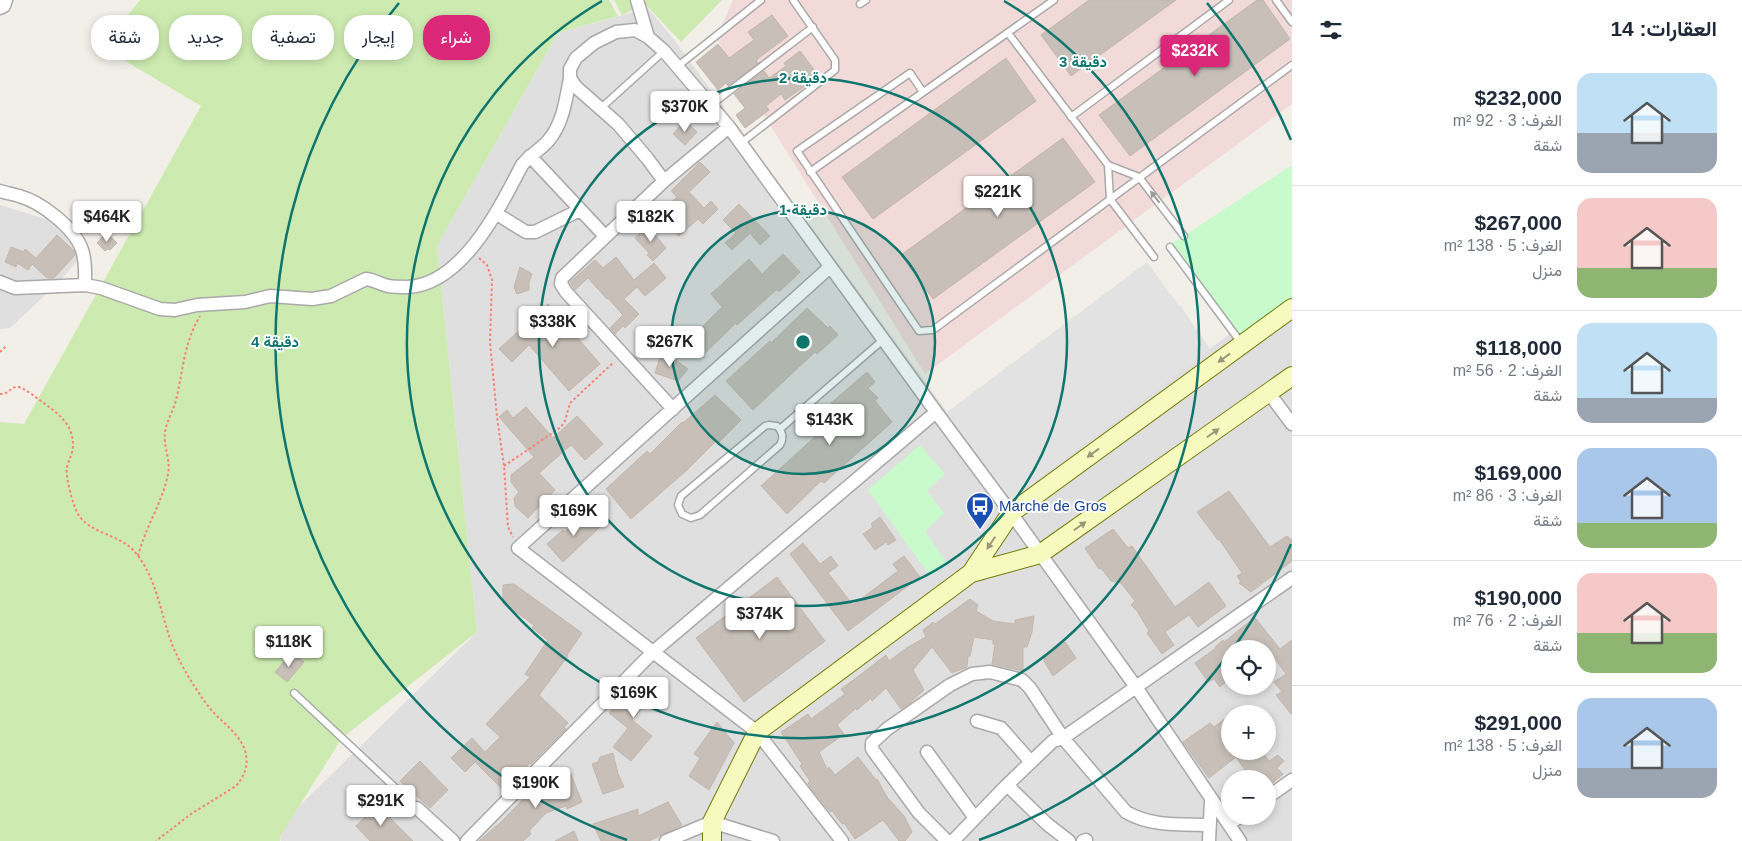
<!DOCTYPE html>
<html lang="ar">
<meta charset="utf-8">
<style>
body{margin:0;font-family:Helvetica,Vazirmatn,sans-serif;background:#f6f6f7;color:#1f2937;direction:rtl;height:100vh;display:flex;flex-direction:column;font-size:19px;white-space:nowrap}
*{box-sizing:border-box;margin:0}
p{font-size:16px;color:#747a83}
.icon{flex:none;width:28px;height:28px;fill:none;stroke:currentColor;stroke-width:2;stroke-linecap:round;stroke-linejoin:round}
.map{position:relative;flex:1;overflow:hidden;direction:ltr}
.side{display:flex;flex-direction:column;background:#fff;width:450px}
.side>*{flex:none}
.top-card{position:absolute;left:15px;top:15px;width:475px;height:45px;direction:rtl;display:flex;gap:10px}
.tools{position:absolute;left:1221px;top:640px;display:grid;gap:10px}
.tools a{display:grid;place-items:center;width:55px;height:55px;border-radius:50%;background:#fff;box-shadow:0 2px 8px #0003;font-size:25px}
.price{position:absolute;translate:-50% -42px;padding:0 11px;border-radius:5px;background:#fff;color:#222;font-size:16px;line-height:32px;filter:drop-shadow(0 1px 2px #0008)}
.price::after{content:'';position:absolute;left:50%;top:30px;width:15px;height:11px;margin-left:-8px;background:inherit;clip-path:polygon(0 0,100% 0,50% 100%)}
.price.selected{background:#db2777;color:#fff}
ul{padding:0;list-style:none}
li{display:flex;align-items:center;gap:15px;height:125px;padding:0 25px}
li+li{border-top:1px solid #e0e1e3}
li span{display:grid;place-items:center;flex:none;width:140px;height:100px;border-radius:15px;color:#555}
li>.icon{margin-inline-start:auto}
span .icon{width:60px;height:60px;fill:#fffc;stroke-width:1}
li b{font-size:21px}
h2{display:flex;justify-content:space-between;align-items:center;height:60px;padding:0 25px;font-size:21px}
.chip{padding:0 18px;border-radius:20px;background:#fff;box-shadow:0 2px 8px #0003;font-size:18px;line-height:45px}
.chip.selected{background:#db2777;color:#fff}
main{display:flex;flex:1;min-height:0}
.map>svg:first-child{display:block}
.residential{fill:#e0dfdf;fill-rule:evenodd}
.commercial{fill:#f2dad9}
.grass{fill:#cdebb0}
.park{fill:#c8facc}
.parking{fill:#e2e2e2}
.building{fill:#c7bfb8;stroke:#c4b6ab}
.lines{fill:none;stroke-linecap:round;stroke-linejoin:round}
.lane-casing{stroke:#a9a9a9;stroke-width:9}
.street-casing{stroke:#a9a9a9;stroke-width:15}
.secondary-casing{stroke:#707d05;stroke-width:20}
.path{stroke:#fa8072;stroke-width:2;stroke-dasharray:2.5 2.5;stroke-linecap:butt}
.lane{stroke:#fff;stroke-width:6}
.street{stroke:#fff;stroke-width:12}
.secondary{stroke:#f7fabf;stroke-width:18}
.oneway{fill:#9c9c9c}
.oneway2{fill:#979978}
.ring{fill:none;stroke:#0f766e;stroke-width:2.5}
.labels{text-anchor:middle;stroke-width:4;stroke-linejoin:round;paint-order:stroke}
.transit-label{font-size:15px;fill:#164399;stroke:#fff;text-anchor:start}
.centre{fill:#0f766e;stroke:#fff;stroke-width:2.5}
.ring-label{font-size:15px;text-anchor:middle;font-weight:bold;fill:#0f766e;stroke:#fff;stroke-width:4;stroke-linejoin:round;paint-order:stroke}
</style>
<main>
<section class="side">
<h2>العقارات: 14<svg class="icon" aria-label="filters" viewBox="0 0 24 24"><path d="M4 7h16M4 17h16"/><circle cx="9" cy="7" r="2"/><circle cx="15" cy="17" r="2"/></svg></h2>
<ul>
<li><span style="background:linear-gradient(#bfe0f5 60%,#9aa5b1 0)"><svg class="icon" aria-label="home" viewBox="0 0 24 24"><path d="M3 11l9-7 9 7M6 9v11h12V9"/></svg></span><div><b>$232,000</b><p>الغرف: 3 · 92 m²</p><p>شقة</p></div></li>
<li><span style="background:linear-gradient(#f6c9c9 70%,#8fb573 0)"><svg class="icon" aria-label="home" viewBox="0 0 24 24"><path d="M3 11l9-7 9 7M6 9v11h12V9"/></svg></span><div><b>$267,000</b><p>الغرف: 5 · 138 m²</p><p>منزل</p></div></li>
<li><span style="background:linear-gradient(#bfe0f5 75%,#9aa5b1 0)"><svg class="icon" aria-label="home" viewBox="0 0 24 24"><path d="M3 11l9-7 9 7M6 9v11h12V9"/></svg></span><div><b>$118,000</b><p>الغرف: 2 · 56 m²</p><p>شقة</p></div></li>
<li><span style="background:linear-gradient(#a9c7e8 75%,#8fb573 0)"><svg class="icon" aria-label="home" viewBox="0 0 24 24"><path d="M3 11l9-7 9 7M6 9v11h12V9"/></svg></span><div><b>$169,000</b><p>الغرف: 3 · 86 m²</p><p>شقة</p></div></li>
<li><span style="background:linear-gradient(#f6c9c9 60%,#8fb573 0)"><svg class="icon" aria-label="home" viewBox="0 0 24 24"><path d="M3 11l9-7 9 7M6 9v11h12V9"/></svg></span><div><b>$190,000</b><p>الغرف: 2 · 76 m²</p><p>شقة</p></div></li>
<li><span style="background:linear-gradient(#a9c7e8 70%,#9aa5b1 0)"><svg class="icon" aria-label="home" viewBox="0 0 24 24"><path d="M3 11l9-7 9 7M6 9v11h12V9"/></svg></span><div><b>$291,000</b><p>الغرف: 5 · 138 m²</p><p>منزل</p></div></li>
</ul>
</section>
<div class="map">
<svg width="1292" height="841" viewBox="0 0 1292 841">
<rect width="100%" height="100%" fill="#f2efe9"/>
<path class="residential" d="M648,8L675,41L1011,499L1292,287V841H281L283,822L477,632L437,246L558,33ZM1230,649H1268V686H1230ZM1230,714H1268V751H1230ZM1230,779H1268V816H1230Z
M0,205L58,223L86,251L59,282L10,328L0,329Z"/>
<path class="commercial" d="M733,0H1292V104L925,374L716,38Z"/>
<path class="grass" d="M140,0H609L618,16L558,33L437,246L477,632L342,738L281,835L280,841H0V422L24,424L201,106L102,47Z
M614,0H722L681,42L645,4L622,15Z"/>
<path class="park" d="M1292,165V302L1244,342L1173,243Z
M920,445L945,474L927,491L944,513L925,532L948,564L930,576L868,490Z"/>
<path class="parking" d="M1147,262L1179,306L1180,305L1210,349L1011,499L947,412Z"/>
<path class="building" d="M1089,0H1176L1071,76L1041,35Z
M1257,0H1263L1290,39L1130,156L1099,115Z
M772,15L788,36L756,60L758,63L728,86L726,83L718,90L696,62L718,44L729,58L754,40L748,32Z
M800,51L819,76L785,100L781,94L766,106L769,110L745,128L736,115L745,108L734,94L764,71L769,78L786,66L784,63Z
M1006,58L1036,101L873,219L842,177Z
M685,120L697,132L685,145L673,134Z
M1063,138L1095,182L933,299L901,255Z
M700,162L710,172L689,192L704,208L711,201L718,209L703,224L698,219L679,236L673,229L675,227L661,212L677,197L671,191Z
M739,204L770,236L760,245L750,233L732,250L725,243L736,233L723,220Z
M648,226L666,248L653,261L647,255L649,253L635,238Z
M57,235L74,251L75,255L54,278H47L32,264L28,270L17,263L16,267L5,262L11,247L24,252L25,249L36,258Z
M103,236L108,240L111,237L117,243L110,250L108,249L105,251L97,243Z
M783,254L800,272L780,291L776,290L737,325L736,323L700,358L686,343L722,307L711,294L749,259L762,274Z
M616,257L634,280L654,263L666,278L645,296L637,287L624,299L639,314L625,328L623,326L615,334L610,328L623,315L608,298L607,299L588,278L575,290L570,282L595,260L603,268Z
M520,267L532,274L529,282V290L517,294L514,287Z
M548,304L600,364L569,391L529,345L512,362L499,349Z
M807,308L828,328L830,326L838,335L817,354L815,352L753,410L726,381L770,341L771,343Z
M661,354L670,356L688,369L678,381L655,373Z
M867,372L875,382L868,388L878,398L875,401L892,422L824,483L821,481L787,514L761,486L840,414L831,403Z
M715,395L741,420L719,442L717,440L687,470L631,519L606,489L647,451L650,454L682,422L683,423Z
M526,407L553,438L577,416L603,444L585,460L571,445L539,473L555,490L528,518L515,506L514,498L519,492L511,482V475L534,457L499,417L507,410L513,418Z
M1229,491L1270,547L1287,536L1292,540V561L1251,592L1239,583L1241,582L1237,576L1242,573L1219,539L1218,540L1197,512Z
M587,511L601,526L563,562L547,544L563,530L565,532Z
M880,517L896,540L888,545L886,542L875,550L863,534L873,527L871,524Z
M1113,529L1128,548L1132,546L1175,607L1209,582L1226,606L1198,627L1189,615L1165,632L1174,645L1162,654L1147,633L1149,631L1137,611L1131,605L1135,601L1121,583L1111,581L1101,568L1099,569L1085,548Z
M803,543L820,564L831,556L838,566L828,573L853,605L898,571L893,564L904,556L920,577L848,631L790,554Z
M777,577L825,641L744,702L696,638Z
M514,584L582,633L567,655L568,656L539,695L568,723L564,727L566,729L531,764L530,763L517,775L513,779L514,781L509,786H507L503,790L475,762L465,772L451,758L472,738L485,752L500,737L486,724L530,677L525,674L548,640L532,628L534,625L503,603V585Z
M970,599L978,605L976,611L993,621L1015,624V620L1034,616L1032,632L1027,647H1023V671L992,664L995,645L993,644V640L974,637L970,656H968L967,667L952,673L932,647L913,670L924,690L911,702L901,709L886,688L872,701L871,698L857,710L856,708L837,725L844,734L819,752L827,769L829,767L835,775L858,757L876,780L877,779L887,797L904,816L912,832L905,841H899L883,820L855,839L844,823L842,824L832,811L830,812L811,788L808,783L810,781L800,766L802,764L781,732L808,714L811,719L845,694L841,689L856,678L886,655L889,661L908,647L926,637L923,630L933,622L935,624Z
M1254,618L1256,619L1280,649L1292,640V715L1276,695L1282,692L1274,682L1286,674L1268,649H1230V678L1220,687L1214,679L1208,682L1195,663L1216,648L1215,647L1223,640L1224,642Z
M1065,642L1076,658L1053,676L1044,661V658Z
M290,655L294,658L296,655L304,662L287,682L275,672Z
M644,683L650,684L664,694L656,704L647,701L632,720L652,736L631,761L613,747L628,728L609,713L638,685Z
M1226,718L1230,722V751H1262L1269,761L1278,755L1284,761L1277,768L1283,774L1268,787V779H1251L1236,757L1209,778L1183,742L1210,723L1214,727Z
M717,722L734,743L709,790L689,776L700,758L694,754Z
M613,753L618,774L624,787L603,794L592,764L598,762L600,757Z
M420,761L448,790L430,808L400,781Z
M570,772L582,802L567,809L566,806L546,813L529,831L531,834L523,841H479L501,822L538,784Z
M668,802L682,825L649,841H601L593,824L638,809V816Z
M378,804L391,817L390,818L413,841H370L356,826Z
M574,831L578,841H555Z"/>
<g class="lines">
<g class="lane-casing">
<path id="lane" d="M1276,0L1292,22
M860,4L866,0
M1008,33L1108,165L1139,177L1184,236
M678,66L761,0
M923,92L910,73L797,151L919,331L933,330L1292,65
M711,105L813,27
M601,108L664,51
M1071,117L1229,0
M741,143L835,70V60L793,0
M1108,165L1110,199L1154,257
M810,172L1054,0
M1170,247L1242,344
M769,425L777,426C783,432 784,438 780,445L700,515L691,518L682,514L678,505L681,496L765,426Z
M780,429L884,339
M294,693L417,808"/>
</g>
<g class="street-casing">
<path id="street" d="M637,0L648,37
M0,8L4,6L6,0
M530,156L605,236
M664,181L647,158L618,124L576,87L570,78V69L576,58L594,43L616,32L635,30L648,37L664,51L729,127L936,412L1011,513L1136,687L1240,841
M0,191C6,193 13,194 19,196C41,202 75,228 82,250C86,261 85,273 85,285
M497,214L526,232H535L580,210
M830,267L518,548L757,732L842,841
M0,282L15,288L85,285L101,288L160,309L175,310L197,305L245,302L270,296L312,299L331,296L366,279C374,280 380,284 388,286C394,287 402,287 408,287C463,284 500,207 522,165C530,155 540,150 548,141C563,124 566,99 570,78
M1269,393L1292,424
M673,409L566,292L561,284L562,278L664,181L729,127
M977,721L1001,728L1031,762
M927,752L975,818
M1007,785L1047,824L1069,841
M1268,797L1292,780
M417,808L453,841
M1229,824L1241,816
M467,841L653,652L936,412
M666,841L712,822L773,841
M947,841L919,813L872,749V743L887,729L950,685L972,674L990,672L1022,680L1030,688L1063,738L1126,812C1152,827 1181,824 1210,825
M953,841L1007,785L1053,741L1063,738L1292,578
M1083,841L1086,840
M1209,841L1211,800"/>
</g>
<g class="secondary-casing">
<path id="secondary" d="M971,573L1040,554L1292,376
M712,841V822L757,732L971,573L1011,513L1292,308"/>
</g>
<path class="path" d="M479,258L487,265L492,280L490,342L497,417L504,466L508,527L513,537
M0,352L7,345
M0,394C9,395 10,386 19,387C27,390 34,396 41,401C57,413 73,423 73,445C73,453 69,459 67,467C65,477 73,505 78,514C89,533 117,534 132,549C158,576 160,616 174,649C184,671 197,692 212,711C222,722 238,733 244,748C250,762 245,776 236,786L191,814L156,841
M504,466L561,427L565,421L570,403L614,362
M138,556C145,528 163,501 168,474C171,460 163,447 165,432C167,421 173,411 176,400C183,371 184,342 200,316"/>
<use href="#lane" class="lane"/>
<use href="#street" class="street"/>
<use href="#secondary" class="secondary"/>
</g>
<defs><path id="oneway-solid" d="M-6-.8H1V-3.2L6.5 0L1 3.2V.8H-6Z" transform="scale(1.25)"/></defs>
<use class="oneway" href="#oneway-solid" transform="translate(1155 197) rotate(-128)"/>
<g class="oneway2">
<use href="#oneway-solid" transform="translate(1224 358) rotate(144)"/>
<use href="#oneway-solid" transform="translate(1213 433) rotate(-35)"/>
<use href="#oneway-solid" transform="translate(1093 453) rotate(144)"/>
<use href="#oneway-solid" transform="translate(1080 526) rotate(-35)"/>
<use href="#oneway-solid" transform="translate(991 543) rotate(124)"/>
</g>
<circle cx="803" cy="342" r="132" fill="#0f766e" fill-opacity=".12"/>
<g class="ring">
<circle cx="803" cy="342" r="132"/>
<circle cx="803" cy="342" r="264"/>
<path d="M1004 1A396 396 0 1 1 602 1"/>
<path d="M1291 544A528 528 0 0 1 1233 649M1227 656A528 528 0 0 1 979 840M627 840A528 528 0 0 1 399 3M1207 3A528 528 0 0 1 1291 140"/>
</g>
<defs>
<g id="bus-pin" transform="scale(1.4375)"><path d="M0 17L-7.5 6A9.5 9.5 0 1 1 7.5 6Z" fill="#1a4fb4" stroke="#fff"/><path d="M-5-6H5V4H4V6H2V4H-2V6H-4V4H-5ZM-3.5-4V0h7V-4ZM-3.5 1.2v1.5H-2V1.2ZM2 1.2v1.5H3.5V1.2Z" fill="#fff"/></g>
</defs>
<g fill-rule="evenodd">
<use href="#bus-pin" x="980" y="506"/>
</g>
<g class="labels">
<g class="transit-label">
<text x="999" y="511">Marche de Gros</text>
</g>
</g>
<circle cx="803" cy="342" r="8" class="centre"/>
<g class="ring-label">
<text x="1083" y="67">3 دقيقة</text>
<text x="803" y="83">2 دقيقة</text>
<text x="803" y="215">1 دقيقة</text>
<text x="275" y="347">4 دقيقة</text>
</g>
</svg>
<div class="tools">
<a><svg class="icon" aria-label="locate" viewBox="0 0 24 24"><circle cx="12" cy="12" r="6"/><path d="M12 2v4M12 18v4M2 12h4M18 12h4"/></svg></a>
<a>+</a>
<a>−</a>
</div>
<b class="price selected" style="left:1195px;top:77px">$232K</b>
<b class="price" style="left:685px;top:133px">$370K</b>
<b class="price" style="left:998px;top:218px">$221K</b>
<b class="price" style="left:107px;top:243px">$464K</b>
<b class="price" style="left:651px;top:243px">$182K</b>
<b class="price" style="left:553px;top:348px">$338K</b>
<b class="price" style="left:670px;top:368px">$267K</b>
<b class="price" style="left:830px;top:446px">$143K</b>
<b class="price" style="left:574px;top:537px">$169K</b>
<b class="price" style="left:760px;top:640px">$374K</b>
<b class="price" style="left:289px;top:668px">$118K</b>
<b class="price" style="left:634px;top:719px">$169K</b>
<b class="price" style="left:536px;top:809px">$190K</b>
<b class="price" style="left:381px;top:827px">$291K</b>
<div class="top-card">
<a class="chip selected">شراء</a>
<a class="chip">إيجار</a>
<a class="chip">تصفية</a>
<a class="chip">جديد</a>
<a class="chip">شقة</a>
</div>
</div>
</main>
